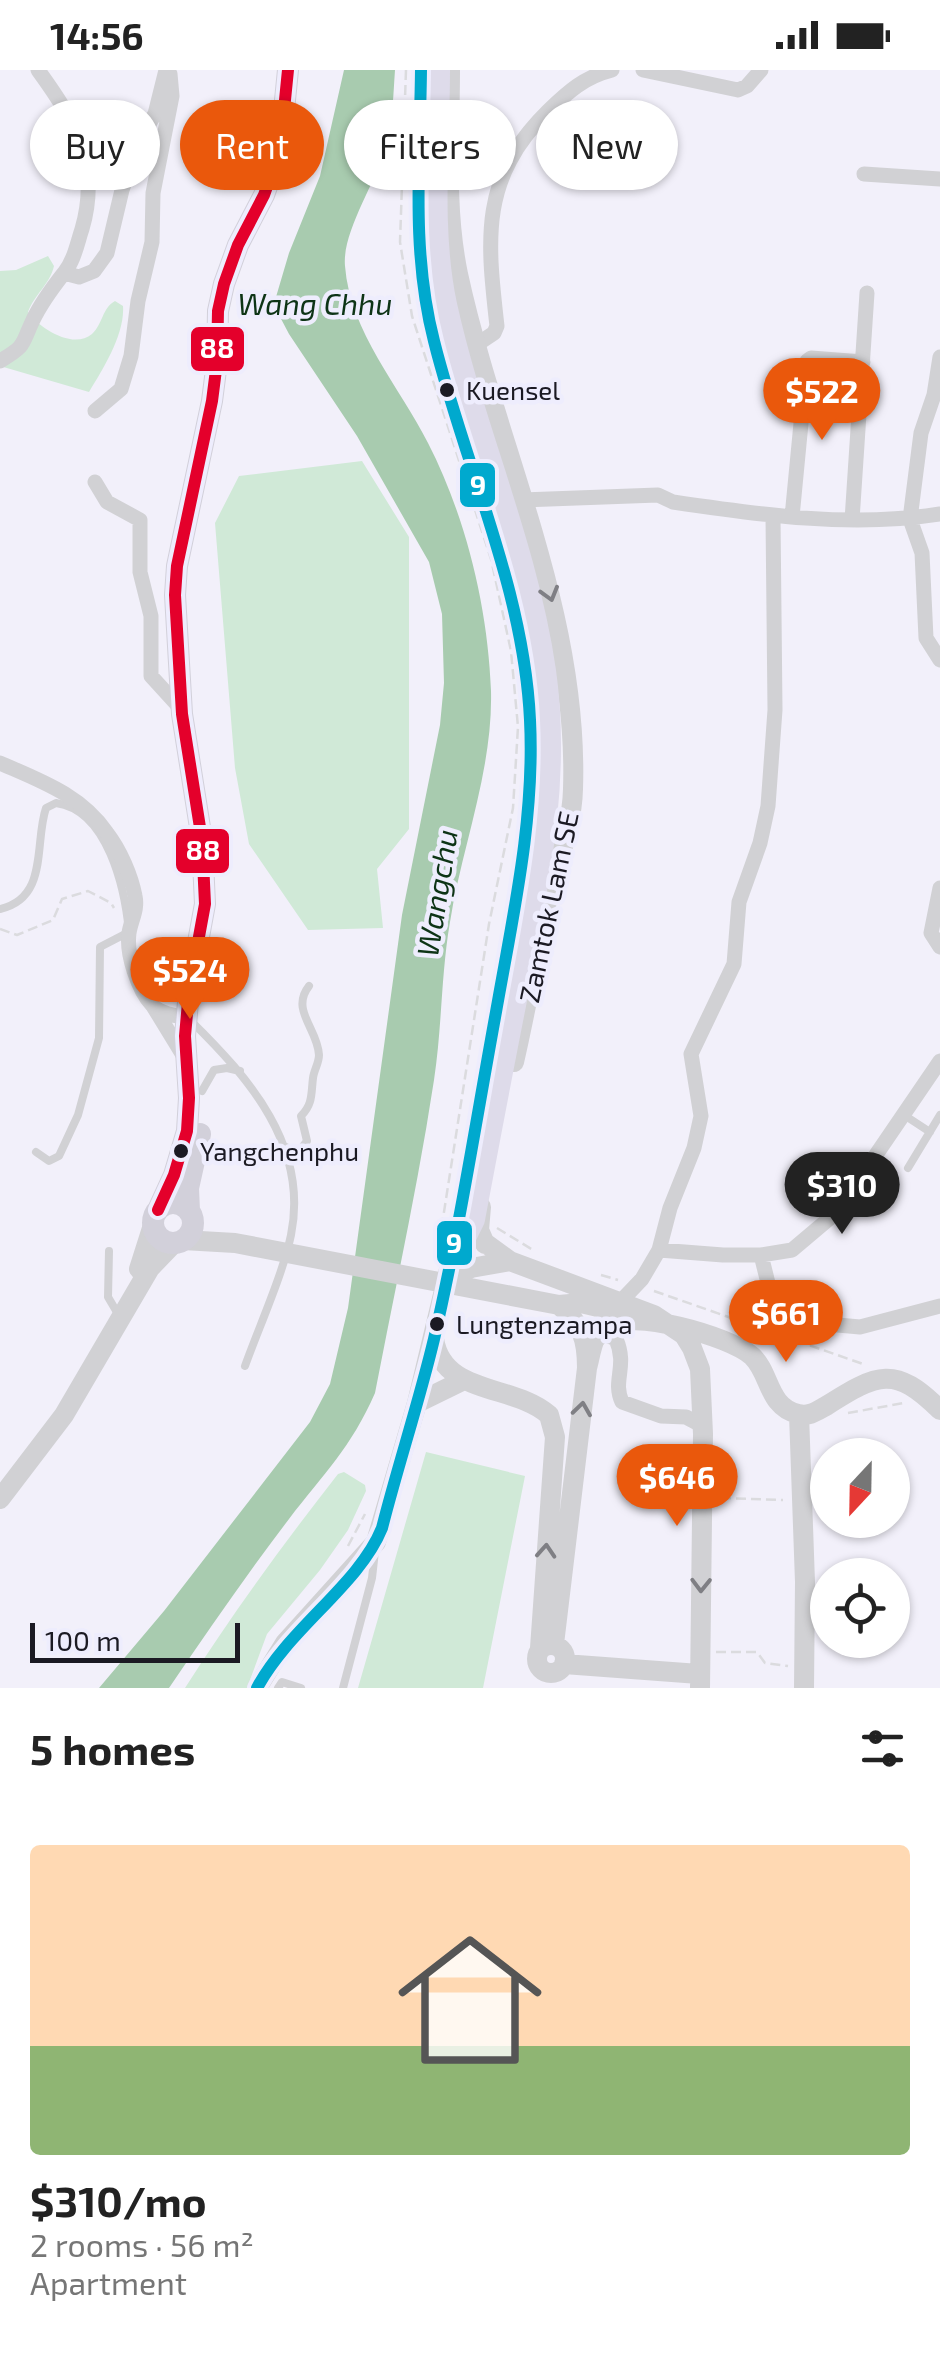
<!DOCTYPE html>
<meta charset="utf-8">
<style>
body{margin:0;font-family:"Exo 2",sans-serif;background:#f6f6f6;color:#222;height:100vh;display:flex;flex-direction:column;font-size:38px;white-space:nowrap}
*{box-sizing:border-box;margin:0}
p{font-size:32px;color:#767676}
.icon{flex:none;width:55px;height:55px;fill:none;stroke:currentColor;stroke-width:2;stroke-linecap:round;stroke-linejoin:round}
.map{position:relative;height:1618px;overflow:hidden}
.side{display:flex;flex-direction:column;background:#fff;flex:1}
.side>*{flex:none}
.banner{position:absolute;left:30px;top:30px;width:880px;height:90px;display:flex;gap:20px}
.needle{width:65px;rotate:202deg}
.controls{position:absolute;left:810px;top:1368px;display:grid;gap:20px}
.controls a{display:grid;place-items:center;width:100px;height:100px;border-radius:50%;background:#fff;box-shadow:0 2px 8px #0004;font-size:50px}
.scale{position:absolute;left:30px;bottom:25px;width:210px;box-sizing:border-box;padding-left:10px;border:5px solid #1b1a23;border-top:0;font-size:28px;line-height:35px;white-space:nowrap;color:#1b1a23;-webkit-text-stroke:8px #eeedfd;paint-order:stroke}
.price{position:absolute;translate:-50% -85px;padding:0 22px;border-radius:35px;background:#ea580c;color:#fff;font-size:32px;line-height:65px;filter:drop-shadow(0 2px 5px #0008)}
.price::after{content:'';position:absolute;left:50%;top:60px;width:30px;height:22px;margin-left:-15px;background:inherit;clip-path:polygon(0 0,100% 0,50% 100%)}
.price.active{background:#222;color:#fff}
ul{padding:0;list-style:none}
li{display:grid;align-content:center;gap:20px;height:530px;padding:0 30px}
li+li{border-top:2px solid #e0e0e0}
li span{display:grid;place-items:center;height:310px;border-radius:10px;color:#555}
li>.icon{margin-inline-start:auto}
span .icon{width:180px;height:180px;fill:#fffc;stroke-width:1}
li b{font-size:42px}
h2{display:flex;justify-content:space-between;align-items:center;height:120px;padding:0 30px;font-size:42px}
.chip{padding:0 35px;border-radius:45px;background:#fff;box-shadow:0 2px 8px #0004;font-size:35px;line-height:90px}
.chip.active{background:#ea580c;color:#fff}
.status{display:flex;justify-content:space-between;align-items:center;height:70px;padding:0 50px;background:#fff;direction:ltr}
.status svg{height:28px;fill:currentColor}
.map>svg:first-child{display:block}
.green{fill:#d0e9d7}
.water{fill:#a8cbaf}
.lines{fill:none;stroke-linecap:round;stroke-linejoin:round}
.path{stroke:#dbdbde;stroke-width:2.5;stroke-dasharray:10 5;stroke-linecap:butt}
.lane{stroke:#d1d1d4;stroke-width:8}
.street{stroke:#d1d1d4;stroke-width:15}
.secondary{stroke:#d1d1d4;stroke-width:20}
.primary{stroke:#d2d0da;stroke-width:22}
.highway{stroke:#dedbea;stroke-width:28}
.bus-1-casing{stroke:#eeedfd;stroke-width:20}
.bus-2-casing{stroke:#eeedfd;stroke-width:20}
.bus-1{stroke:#00a9ce;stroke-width:12}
.bus-2{stroke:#e4002b;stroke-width:12}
.oneway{stroke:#7f7f84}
.bus-dot{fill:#1b1a23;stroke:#eeedfd;stroke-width:4}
.labels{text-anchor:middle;stroke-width:9;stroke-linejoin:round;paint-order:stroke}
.bus-label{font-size:26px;fill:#1b1a23;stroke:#eeedfd;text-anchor:start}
.street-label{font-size:28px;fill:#1b1a23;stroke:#eeedfd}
.water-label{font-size:30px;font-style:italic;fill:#0d3416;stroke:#eeedfd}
.line-badge{stroke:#eeedfd;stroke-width:4}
.badge-label{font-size:28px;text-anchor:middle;font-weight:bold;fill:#fff}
</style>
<div class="status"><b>14:56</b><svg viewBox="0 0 49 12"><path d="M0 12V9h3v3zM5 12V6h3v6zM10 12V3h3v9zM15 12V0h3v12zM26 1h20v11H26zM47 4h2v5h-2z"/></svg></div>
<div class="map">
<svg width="940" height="1618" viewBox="0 0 940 1618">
<rect width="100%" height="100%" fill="#f2f0fa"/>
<path class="green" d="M48,186L54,196C50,214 34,225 28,242C39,258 73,280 92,264C103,254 102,238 115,231L123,236C125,264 103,299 89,322L0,296V201L16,200Z
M362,391L409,467V759L377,799L383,858L308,860L249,774L235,698L215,453L239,406Z
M426,1382L525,1406L483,1618H358Z
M344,1402L365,1415L366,1421L348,1460L320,1500L267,1564L247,1618H185C232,1544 284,1473 338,1404Z"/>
<path class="water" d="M344,0H395C393,27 393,56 384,83C374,115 342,163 345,196C350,262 400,317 428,373C466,447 488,538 491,621C493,700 462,776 450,852C441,904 442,958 434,1010C418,1115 395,1219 375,1323C351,1378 324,1403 289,1449C247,1504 208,1561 169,1618H99L164,1541L310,1352L330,1314L348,1238L402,845L440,655L444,613L442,544L429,492L357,366L289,264L279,245L276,227L289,183L320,106Z"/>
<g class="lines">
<path class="path" d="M406,0L400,172L412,246L491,489L511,581L518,657L513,738L489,854L441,1161
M0,859L17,865L53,850L62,829L88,821L111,833L114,838
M497,1158L533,1180
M601,1205L618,1210
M654,1221L863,1294
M848,1343L904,1333
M721,1428L783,1430
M348,1476L365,1444
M716,1582H757L765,1593L788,1596"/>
<path class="lane" d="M0,839C49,828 34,773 46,738L56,733C108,740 125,819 129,862L100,877L99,968L78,1045L59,1086L49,1091L36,1082
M191,951C249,1008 309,1076 291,1165C283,1204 259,1257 245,1296
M202,1021L214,1000L227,998L240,1001
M904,1045L930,1062
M286,1077L298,1083L307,1071L301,1046C313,1034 311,1024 313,1008C314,1000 319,993 319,985C318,959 290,940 309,916
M908,1098L940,1045
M109,1181L108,1227L118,1244
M278,1618L282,1612L301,1618
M343,1618L372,1508L375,1481"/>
<path class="street" d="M38,0C75,51 101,94 82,159C77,174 74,191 64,203L79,207L94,201L107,183L122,120L141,67L155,44L166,0
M643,0L738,20L747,16L761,0
M864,104L940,109
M476,275L494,263L497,256C487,168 480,108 548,41C568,22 584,7 612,0
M940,287L934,325L921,363L910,449L922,483L926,568L940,590
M0,291C27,275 21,275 33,250C41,233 53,217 64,203
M95,341L121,319L131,286L138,231L152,172L153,123L172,26L170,4
M95,412L107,432L140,450V502L151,546V606L182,640
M522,430L658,425L673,432C761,445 851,458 940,444
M792,447L807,291L811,288L863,292
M852,450L867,223
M0,693C41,711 81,725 107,763C120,780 131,805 135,826C138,840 131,850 129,863C126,884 138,920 152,935C161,944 177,946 188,948
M940,818L931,863L940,877
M153,936L183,985
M659,1180L723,1185H761L792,1180L837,1142L940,991
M761,1185L768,1213L804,1252L860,1257L940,1236
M622,1230L642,1209L659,1180L670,1138L694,1078L701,1046L691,984L734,894L739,832L760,773L768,736L775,640L773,447
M594,1273L604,1264L616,1269C628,1297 612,1310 622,1332L661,1346L686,1347L703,1356"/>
<path class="secondary" d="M450,0C450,68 444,137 458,204C495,375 579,540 573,719C572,760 555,797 546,836C535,888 526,940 514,992
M481,1137L479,1160L485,1174
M477,1167L510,1191L654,1245L684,1265L692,1278L700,1299L703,1364L700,1618
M183,1170L235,1173L559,1235L581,1233L619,1242
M139,1199L153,1155
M446,1209L471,1198L510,1191
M434,1269C443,1326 515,1314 549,1345L555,1367L540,1578
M587,1298C591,1284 592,1265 605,1256C631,1238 729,1266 752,1286C771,1304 767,1336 798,1344C809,1347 817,1341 826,1336C878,1303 895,1295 940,1340
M417,1333L464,1310
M799,1344L805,1512L804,1618
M0,1429L64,1345L150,1198L174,1173
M554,1574L587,1298C587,1268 582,1255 559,1235
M537 1589a14 14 0 1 1 28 0a14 14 0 1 1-28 0Z
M564,1594L699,1604
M257,1618L285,1573L376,1472L417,1333L452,1187"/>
<path class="primary" d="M153 1153a20 20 0 1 1 40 0a20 20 0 1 1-40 0Z
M158,1140L174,1105L187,1061L189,1028L185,966L189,921L205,834L202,770L182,644L175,525L177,496L212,331L217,292L218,241L224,214L238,175L264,125L280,80L288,0
M189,1141L188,1118L200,1064"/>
<path class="highway" d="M436,0C436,77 427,159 443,235C470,358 524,476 542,601C557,706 536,807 517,910C501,989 486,1069 471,1149L452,1187"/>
<g class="bus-1-casing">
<path id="bus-1" d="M257,1618C289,1558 359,1515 382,1458C398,1395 419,1332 434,1269C459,1161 476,1051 496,942C513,845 535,749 530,650C524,519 465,396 434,271C411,182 420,91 421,0"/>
</g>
<g class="bus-2-casing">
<path id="bus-2" d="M158,1140L174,1105L187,1061L189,1028L185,966L189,921L205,834L202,770L182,644L175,525L177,496L212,331L217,292L218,241L224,214L238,175L264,125L280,80L288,0"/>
</g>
<use href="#bus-1" class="bus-1"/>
<use href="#bus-2" class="bus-2"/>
</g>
<defs><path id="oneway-chevron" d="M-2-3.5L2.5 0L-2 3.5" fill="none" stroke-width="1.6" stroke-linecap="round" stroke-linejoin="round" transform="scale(2.5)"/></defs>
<g class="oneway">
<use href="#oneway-chevron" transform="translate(550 524) rotate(74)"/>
<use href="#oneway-chevron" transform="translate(582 1339) rotate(-82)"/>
<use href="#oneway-chevron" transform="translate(546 1481) rotate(-86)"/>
<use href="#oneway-chevron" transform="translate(701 1515) rotate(91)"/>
</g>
<g class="bus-dot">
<circle cx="447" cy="320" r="9"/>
<circle cx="181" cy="1081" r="9"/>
<circle cx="437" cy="1254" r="9"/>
</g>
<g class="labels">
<g class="bus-label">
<text x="466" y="330">Kuensel</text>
<text x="200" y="1091">Yangchenphu</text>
<text x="456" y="1264">Lungtenzampa</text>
</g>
<g class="street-label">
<text transform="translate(549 837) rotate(-78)" y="10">Zamtok Lam SE</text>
</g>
<g class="water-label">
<text x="315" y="245">Wang Chhu</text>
<text transform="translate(438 823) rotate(-81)" y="10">Wangchu</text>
</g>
</g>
<g class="line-badge">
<rect x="189" y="255" width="57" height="48" rx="10" fill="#e4002b"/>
<rect x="458" y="391" width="39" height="48" rx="10" fill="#00a9ce"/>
<rect x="174" y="757" width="57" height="48" rx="10" fill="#e4002b"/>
<rect x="435" y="1149" width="39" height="48" rx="10" fill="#00a9ce"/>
</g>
<g class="badge-label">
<text x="217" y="288">88</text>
<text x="478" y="425">9</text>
<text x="203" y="790">88</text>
<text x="454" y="1183">9</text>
</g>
</svg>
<div class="controls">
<a><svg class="needle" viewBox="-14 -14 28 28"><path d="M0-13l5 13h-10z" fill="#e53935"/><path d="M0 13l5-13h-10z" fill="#767676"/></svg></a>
<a><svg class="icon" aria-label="locate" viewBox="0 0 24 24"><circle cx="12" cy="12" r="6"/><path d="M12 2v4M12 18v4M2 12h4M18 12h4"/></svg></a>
</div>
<div class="scale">100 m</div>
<b class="price" style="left:822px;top:373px">$522</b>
<b class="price" style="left:190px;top:952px">$524</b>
<b class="price active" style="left:842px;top:1167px">$310</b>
<b class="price" style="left:786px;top:1295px">$661</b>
<b class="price" style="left:677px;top:1459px">$646</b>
<div class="banner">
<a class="chip">Buy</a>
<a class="chip active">Rent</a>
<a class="chip">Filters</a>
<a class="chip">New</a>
</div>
</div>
<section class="side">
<h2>5 homes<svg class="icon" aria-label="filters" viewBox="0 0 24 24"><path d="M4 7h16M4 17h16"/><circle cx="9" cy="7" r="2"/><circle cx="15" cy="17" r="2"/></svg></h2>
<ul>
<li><span style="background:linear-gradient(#ffd9b3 65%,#8fb573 0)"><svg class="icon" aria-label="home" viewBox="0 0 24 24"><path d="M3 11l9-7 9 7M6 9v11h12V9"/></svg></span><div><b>$310/mo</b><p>2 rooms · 56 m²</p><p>Apartment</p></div></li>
</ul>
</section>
